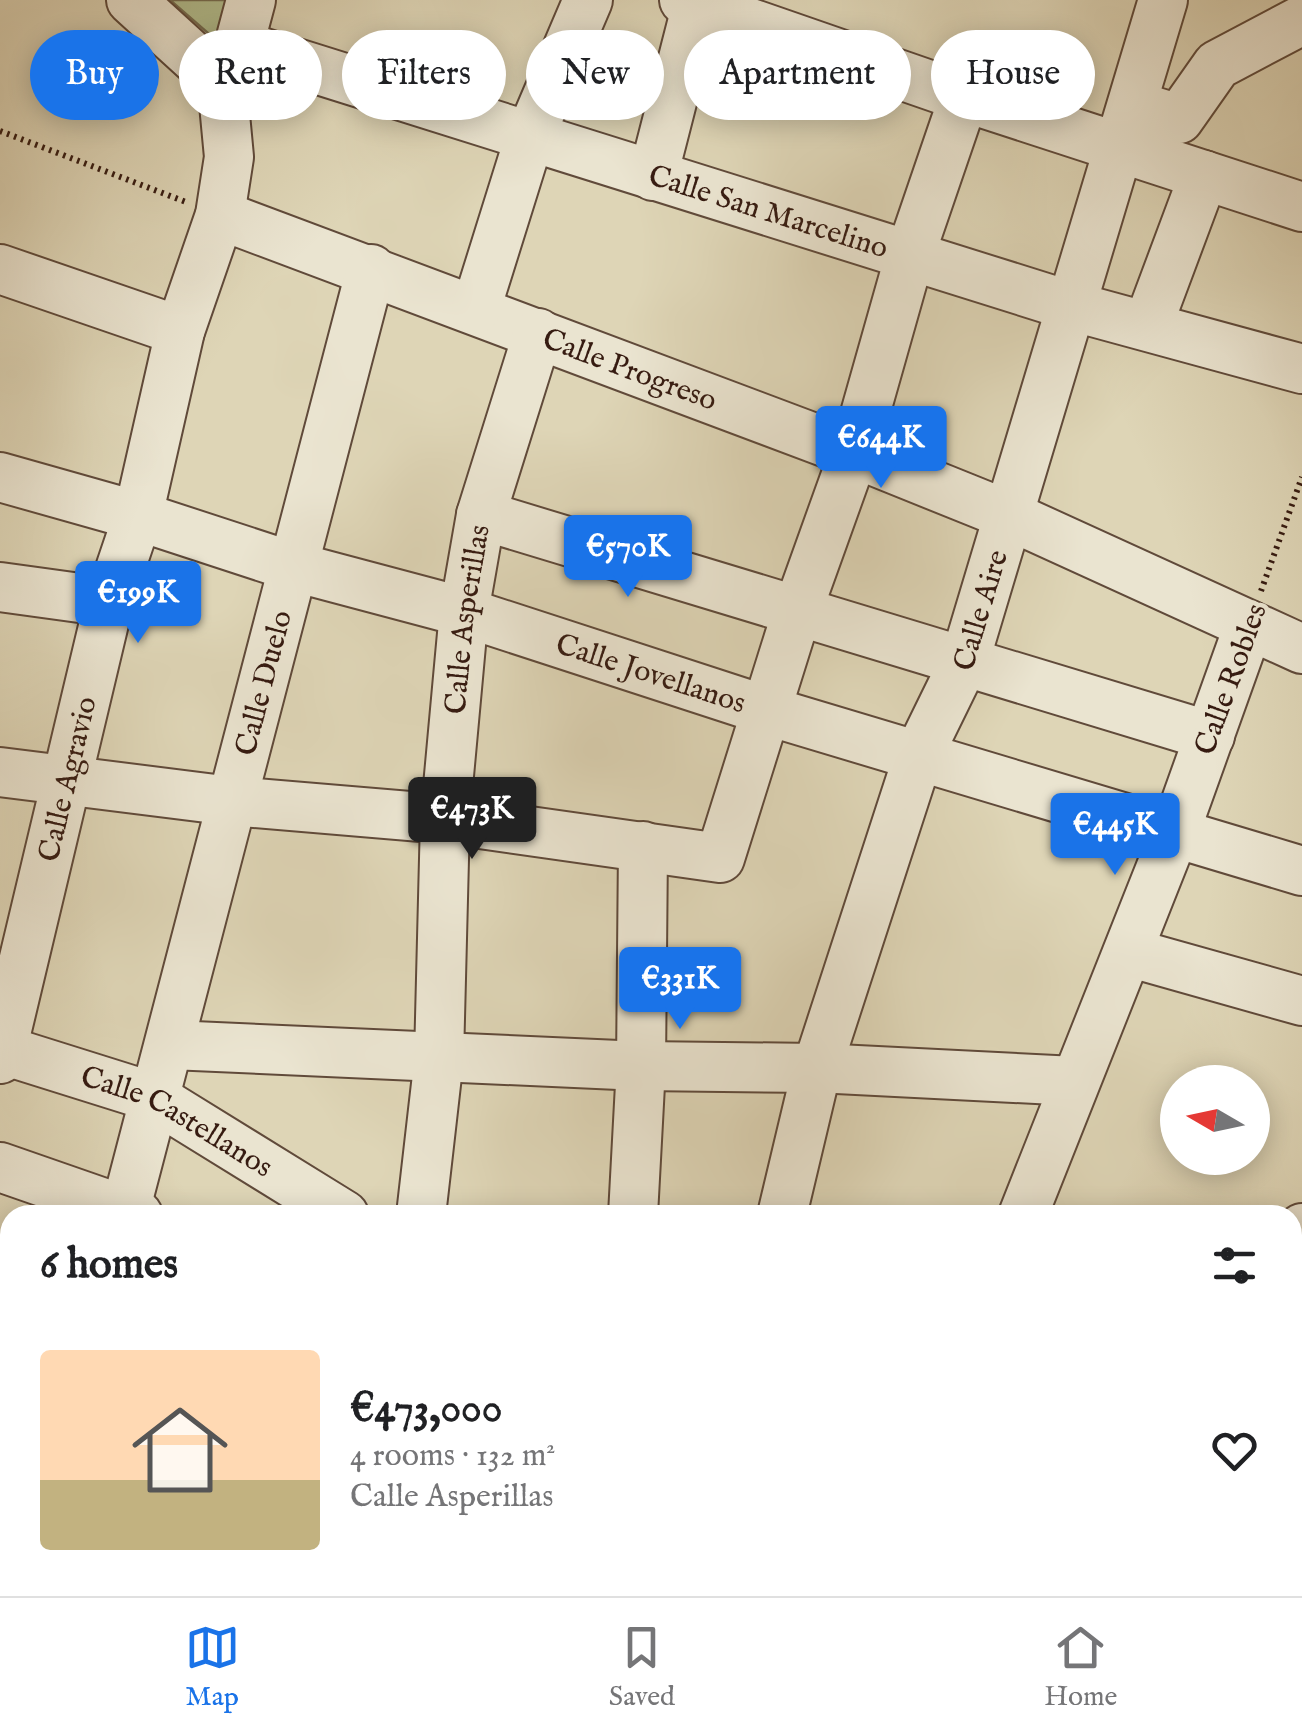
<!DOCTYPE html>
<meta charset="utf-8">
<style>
body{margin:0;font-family:"IM FELL English",serif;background:#f6f6f6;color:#202124;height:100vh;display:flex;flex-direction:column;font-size:38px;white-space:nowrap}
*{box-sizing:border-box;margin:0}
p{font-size:32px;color:#757577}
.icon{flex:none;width:55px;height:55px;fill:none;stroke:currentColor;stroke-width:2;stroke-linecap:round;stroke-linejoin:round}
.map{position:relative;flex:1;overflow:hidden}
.details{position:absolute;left:0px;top:1205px;width:1302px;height:392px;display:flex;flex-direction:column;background:#fff;border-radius:30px 30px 0 0;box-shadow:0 5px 25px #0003}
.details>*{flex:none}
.guide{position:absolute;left:30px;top:30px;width:1242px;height:90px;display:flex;gap:20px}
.needle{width:65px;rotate:279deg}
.buttons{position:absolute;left:1160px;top:1065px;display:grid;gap:20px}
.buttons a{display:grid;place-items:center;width:110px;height:110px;border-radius:50%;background:#fff;box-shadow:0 5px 25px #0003;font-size:50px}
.price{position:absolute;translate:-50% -85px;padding:0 22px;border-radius:10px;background:#1a73e8;color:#fff;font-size:32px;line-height:65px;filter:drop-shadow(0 2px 5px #0008)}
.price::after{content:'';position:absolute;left:50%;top:60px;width:30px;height:22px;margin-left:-15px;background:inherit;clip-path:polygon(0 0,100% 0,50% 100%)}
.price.selected{background:#222;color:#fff}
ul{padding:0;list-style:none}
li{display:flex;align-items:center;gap:30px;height:250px;padding:0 40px}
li+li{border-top:2px solid #e0e0e0}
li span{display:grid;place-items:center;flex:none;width:280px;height:200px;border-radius:10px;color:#555}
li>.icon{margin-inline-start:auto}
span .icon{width:120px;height:120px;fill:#fffc;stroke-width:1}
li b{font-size:42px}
h2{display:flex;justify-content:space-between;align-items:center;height:120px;padding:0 40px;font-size:42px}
.pill{padding:0 35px;border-radius:45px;background:#fff;box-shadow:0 5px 25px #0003;font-size:35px;line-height:90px}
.pill.selected{background:#1a73e8;color:#fff}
.tabs{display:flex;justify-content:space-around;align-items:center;height:140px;border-top:2px solid #e0e0e0;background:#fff;font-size:28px;color:#757577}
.tabs a{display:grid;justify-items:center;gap:5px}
.tabs .selected{color:#1a73e8}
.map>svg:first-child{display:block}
.green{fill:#b1bd8e;stroke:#746c50;stroke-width:2.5}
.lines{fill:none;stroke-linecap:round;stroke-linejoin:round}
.minor-casing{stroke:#604a3a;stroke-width:52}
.path{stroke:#361b11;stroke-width:6;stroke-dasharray:2.5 5;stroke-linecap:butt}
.minor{stroke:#eae4d0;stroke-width:48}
.labels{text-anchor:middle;stroke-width:9;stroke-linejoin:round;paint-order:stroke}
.street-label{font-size:30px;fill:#361b11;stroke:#eae4d0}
</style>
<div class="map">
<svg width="1302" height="1596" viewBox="0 0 1302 1596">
<rect width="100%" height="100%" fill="#ded5b6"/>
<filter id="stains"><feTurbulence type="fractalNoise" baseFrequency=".002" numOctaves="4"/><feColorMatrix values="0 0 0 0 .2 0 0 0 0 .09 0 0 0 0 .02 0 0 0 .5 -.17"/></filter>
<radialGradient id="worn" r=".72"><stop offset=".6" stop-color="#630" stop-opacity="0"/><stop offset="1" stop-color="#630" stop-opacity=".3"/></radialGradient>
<path class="green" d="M170,0H232L224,31L209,34Z"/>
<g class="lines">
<g class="minor-casing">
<g id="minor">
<path d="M131,0L222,83"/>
<path d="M684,0L964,97L1302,207"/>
<path id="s1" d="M239,45L1071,306L1302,369"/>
<path d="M1133,105L1179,119L1217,65L1302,20"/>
<path d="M653,176L698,0"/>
<path id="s2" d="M220,215L854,453L1008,515L1302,649"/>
<path d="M0,269L180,331"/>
<path d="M476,309L530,136L588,0"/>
<path d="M1148,325L1204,175"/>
<path id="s3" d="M0,477L138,516L291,566L464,612L768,711L1302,871"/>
<path d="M481,515L1210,736"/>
<path d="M0,587L109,602"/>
<path d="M0,772L231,801L445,819L720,858L797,612L854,453L910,255L964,97"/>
<path d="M1128,952L1302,1001"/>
<path d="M171,1045L641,1066L817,1068L1075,1081"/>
<path id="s4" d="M0,1049L153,1097L344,1215"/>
<path id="s5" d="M0,1059L109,602L138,516L180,331L220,215L229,157L222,83L239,45L251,0"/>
<path d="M0,1167L138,1215"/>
<path id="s6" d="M124,1215L371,269"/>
<path id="s7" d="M421,1215L439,1058L445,819L464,612L481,515L538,333"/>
<path d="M633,1215L641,1066L643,846"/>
<path id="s8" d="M782,1215L817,1068L919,754L965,660L1163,0"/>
<path d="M1023,1215L1175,832L1249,625"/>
<path d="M1292,1236L1302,1228"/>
<path d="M1292,1389L1302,1376"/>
<path d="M0,1433L10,1435"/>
<path d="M0,1553L10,1528"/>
<path d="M711,1588L742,1596"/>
<path d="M141,1596L145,1588"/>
<path d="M391,1596L393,1588"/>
<path d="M612,1596L613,1588"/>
<path d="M909,1596V1588"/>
<path d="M944,1596L952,1588"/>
<path d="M1174,1596L1179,1588"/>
<path d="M1296,1596L1302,1590"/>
</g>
</g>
<path class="path" d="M0,131L186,202
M1261,591L1302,477"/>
<use href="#minor" class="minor"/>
</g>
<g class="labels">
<g class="street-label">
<text dy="10" stroke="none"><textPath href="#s1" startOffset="555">Calle San Marcelino</textPath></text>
<text dy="10" stroke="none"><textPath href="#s2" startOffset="438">Calle Progreso</textPath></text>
<text dy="10" stroke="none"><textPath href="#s8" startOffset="638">Calle Aire</textPath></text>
<text dy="10" stroke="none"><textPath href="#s7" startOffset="598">Calle Asperillas</textPath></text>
<text dy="10" stroke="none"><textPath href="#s3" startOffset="680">Calle Jovellanos</textPath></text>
<text transform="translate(1230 679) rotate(-70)" y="10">Calle Robles</text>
<text dy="10" stroke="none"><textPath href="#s6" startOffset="550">Calle Duelo</textPath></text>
<text dy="10" stroke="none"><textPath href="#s5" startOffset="288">Calle Agravio</textPath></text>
<text dy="10" stroke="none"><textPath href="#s4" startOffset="192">Calle Castellanos</textPath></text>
</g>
</g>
<rect width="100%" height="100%" filter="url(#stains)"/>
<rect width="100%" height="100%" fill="url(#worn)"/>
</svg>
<div class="buttons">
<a><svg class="needle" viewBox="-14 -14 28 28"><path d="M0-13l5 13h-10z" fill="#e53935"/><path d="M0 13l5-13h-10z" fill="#757577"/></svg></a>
</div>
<b class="price" style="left:881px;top:491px">€644K</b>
<b class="price" style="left:628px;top:600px">€570K</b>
<b class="price" style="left:138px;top:646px">€199K</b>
<b class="price selected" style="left:472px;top:862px">€473K</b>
<b class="price" style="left:1115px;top:878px">€445K</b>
<b class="price" style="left:680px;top:1032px">€331K</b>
<div class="guide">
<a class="pill selected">Buy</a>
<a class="pill">Rent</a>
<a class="pill">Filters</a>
<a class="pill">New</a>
<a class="pill">Apartment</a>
<a class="pill">House</a>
</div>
<section class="details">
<h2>6 homes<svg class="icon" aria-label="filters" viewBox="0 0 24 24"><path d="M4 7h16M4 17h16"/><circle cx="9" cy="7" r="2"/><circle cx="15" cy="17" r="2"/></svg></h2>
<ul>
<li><span style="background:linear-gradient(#ffd9b3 65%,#c2b280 0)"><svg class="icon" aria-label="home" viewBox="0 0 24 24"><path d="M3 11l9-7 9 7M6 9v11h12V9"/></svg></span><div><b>€473,000</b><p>4 rooms · 132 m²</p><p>Calle Asperillas</p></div><svg class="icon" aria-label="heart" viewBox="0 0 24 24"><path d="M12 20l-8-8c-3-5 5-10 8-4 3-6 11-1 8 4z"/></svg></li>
</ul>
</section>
</div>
<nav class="tabs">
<a class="selected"><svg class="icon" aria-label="map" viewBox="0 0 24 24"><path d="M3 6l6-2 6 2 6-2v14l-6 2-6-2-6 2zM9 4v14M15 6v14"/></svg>Map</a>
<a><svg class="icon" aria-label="saved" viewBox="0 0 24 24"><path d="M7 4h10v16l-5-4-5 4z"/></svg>Saved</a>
<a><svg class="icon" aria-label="home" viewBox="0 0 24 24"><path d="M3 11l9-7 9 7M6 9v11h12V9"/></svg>Home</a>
</nav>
